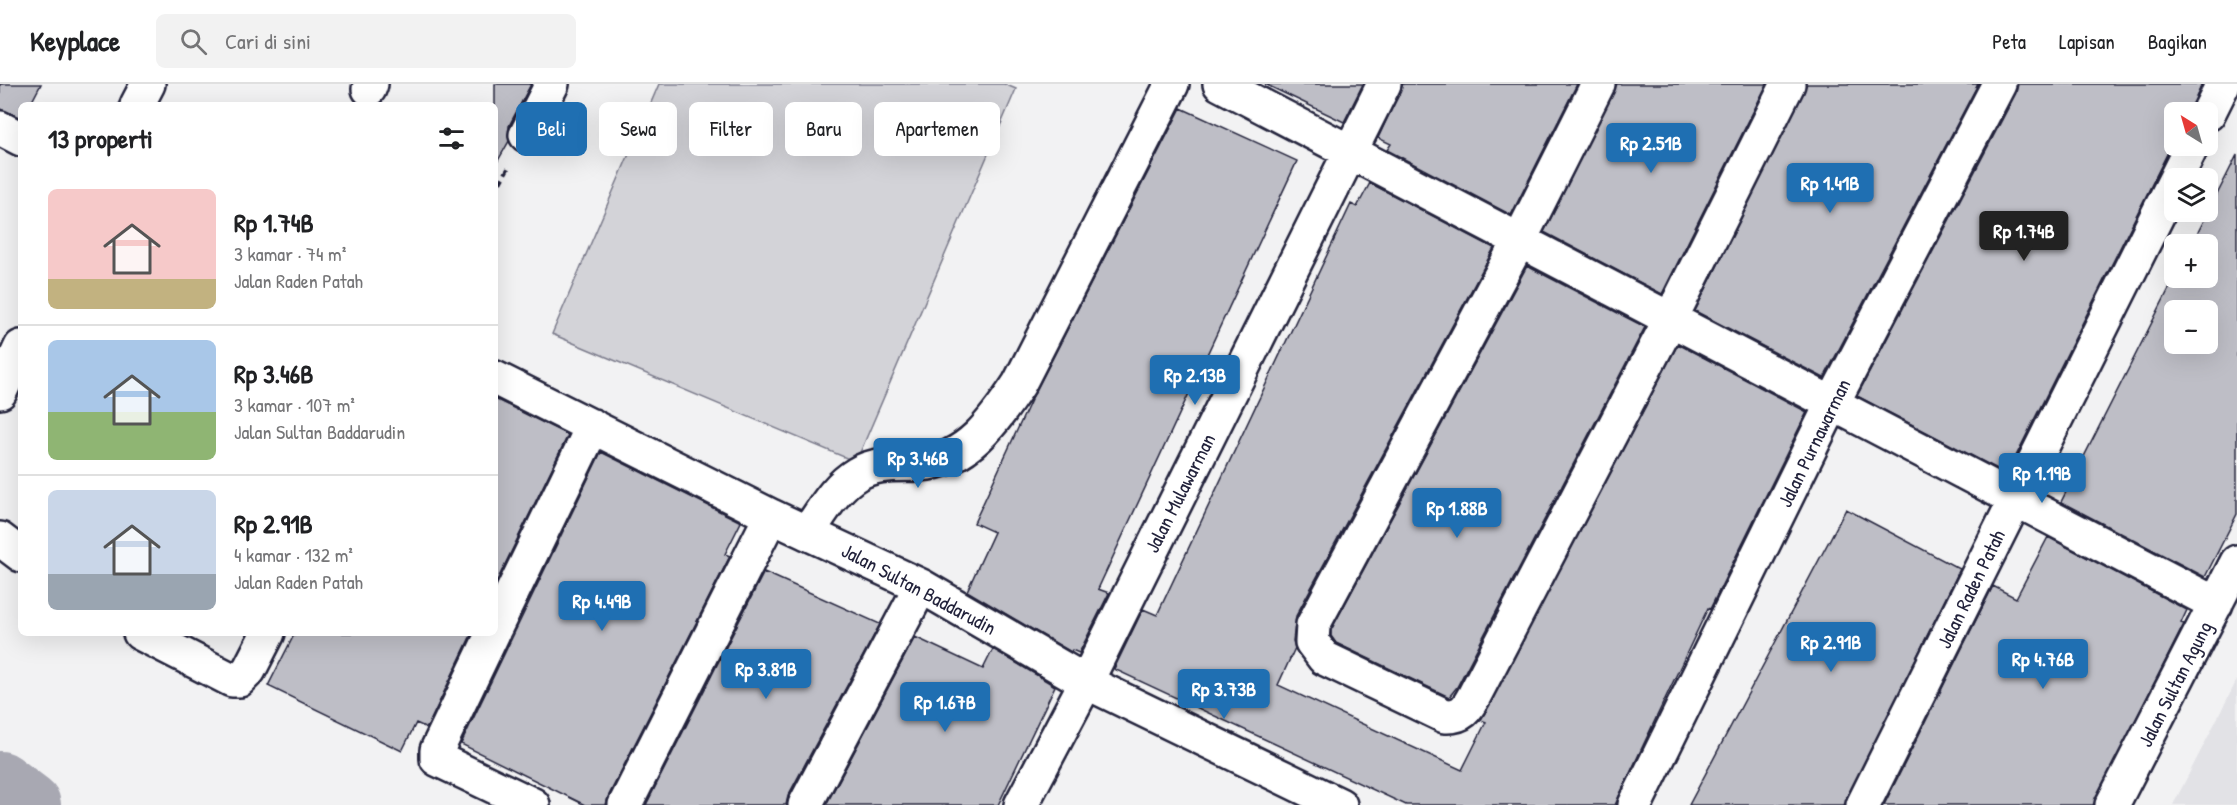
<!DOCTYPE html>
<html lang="id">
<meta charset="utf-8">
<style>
body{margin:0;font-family:"Patrick Hand",sans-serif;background:#f2f2f2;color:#202124;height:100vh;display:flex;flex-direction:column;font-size:22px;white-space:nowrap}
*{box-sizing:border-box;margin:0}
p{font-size:20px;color:#757577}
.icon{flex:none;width:33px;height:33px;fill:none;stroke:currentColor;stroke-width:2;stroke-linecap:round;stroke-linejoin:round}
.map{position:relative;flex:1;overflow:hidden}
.details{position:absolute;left:18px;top:18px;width:480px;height:534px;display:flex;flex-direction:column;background:#fff;border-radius:9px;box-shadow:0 6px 24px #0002}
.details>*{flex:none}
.guide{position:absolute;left:516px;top:18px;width:570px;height:54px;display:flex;gap:12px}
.needle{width:39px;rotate:323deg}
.controls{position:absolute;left:2164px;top:18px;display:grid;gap:12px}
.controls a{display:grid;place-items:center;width:54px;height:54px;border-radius:9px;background:#fff;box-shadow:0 6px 24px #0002;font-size:30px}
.price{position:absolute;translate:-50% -51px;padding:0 14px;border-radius:6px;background:#1f6fb2;color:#fff;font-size:20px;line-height:39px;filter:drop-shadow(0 2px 3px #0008)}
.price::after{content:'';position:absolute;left:50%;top:36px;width:18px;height:14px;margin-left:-9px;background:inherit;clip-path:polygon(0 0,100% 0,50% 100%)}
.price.on{background:#222;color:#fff}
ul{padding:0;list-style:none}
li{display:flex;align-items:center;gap:18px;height:150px;padding:0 30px}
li+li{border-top:2px solid #e0e0e0}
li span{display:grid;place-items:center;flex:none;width:168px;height:120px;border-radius:9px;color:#555}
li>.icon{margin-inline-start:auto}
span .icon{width:72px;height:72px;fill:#fffc;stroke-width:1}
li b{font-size:26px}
h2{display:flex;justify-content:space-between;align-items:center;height:72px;padding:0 30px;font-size:26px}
.pill{padding:0 21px;border-radius:9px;background:#fff;box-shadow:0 6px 24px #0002;font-size:21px;line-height:54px}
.pill.on{background:#1f6fb2;color:#fff}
header{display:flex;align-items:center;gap:36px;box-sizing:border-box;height:84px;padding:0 30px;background:#fff;border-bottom:2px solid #e0e0e0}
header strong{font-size:28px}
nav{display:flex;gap:33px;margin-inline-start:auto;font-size:21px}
.search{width:420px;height:54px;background:#f2f2f2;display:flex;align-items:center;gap:15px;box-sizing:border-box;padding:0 21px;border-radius:9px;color:#757577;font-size:22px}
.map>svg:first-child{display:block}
.built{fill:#e2e2e6}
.green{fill:#d3d3d8;stroke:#7a7a8a;stroke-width:1.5}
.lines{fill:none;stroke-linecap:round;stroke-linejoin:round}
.river{stroke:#a8a8b2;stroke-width:64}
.building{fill:#bebec6;stroke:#22223b;stroke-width:1.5;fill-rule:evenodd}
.street-casing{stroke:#22223b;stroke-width:38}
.path{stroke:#22223b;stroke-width:4;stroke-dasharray:6 4.5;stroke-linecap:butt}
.street{stroke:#fff;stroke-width:33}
.labels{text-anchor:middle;stroke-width:4.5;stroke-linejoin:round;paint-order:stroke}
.street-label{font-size:20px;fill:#22223b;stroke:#fff}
</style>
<header>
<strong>Keyplace</strong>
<div class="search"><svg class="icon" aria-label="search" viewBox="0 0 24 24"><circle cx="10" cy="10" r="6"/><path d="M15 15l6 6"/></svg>Cari di sini</div>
<nav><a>Peta</a><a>Lapisan</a><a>Bagikan</a></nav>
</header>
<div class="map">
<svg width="2237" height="721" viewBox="0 0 2237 721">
<rect width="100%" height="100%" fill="#f2f2f3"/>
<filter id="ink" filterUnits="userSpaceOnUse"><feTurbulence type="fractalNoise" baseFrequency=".0167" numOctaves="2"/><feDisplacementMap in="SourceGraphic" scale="12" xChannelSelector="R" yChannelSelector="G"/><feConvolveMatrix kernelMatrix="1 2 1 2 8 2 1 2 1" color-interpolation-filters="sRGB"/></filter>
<g filter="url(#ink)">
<path class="built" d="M2237,596V721H2173Z"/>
<path class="green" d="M659,0H1004L1016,5L856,378L552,250Z"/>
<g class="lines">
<path class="river" d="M0,699L29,721"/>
</g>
<path class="building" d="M0,0H41L30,21H21V34L0,25Z
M495,0H531L509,42V57L495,82Z
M1265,0H1363L1344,38Z
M1403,0H1577L1511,131L1387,66L1391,60L1378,54Z
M1617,0H1767L1662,210L1544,148Z
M1807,0H1978L1824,294L1695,227Z
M2018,0H2202L2190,28H2175V54L2007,390L1857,312L2016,9Z
M1181,24L1297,77L1098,505L1109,509L1079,569L1072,566L1071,568L967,507L994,448L974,439L1032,314Z
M2237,71V430L2205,493L2061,418L2175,193L2208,194V160H2192ZM2175,226H2208V260H2175Z
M1370,99L1494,164L1296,532L1293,557L1295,564L1278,601L1462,686L1486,638L1481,636L1678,260L1807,328L1710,525L1708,524L1615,721H1406L1114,585L1143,525L1157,531L1351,120L1357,123Z
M1527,182L1645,243L1457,603L1449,613L1336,559L1331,552V546Z
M495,315L568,351L495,501Z
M601,368L741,438L725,470L730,472L608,713L606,721H585L461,660Z
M1846,425L1960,485L1844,721H1689Z
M2048,453L2187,526L2181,539L2184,540L2093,721H1884L1993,502L2016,514Z
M764,488L880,540L788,712L786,721H646Z
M295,549H472L427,644L416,639L402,667L268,602Z
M915,553L983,585L993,565L1055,602L998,721H826Z"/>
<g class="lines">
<g class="street-casing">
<path id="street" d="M1220,0L2216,520
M1598,0L1519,157L1313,541L1312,558L1324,574L1445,632C1462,633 1467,625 1474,612L1670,236L1788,0
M369,5L371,0
M137,21L148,0
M2208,30L2223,0
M0,44L21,55
M526,51L552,0
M2176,94L2192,62
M495,294L771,432L921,502L1086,598L1340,721
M0,308L21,263
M807,449C822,428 835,403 857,390C876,378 898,381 920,380C967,377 995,336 1019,300L1172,0
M0,455L21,471
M495,544L593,342
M140,549L232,596H239L249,586L268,549
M493,549L437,666V675L533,721
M625,721L771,432
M805,721L921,502
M1021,721L1086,598L1384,0
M1635,721L1832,320L1999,0
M1863,721L2175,96
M2112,721L2237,478"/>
</g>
<path class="path" d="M495,108L510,81"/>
<use href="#street" class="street"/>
</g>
</g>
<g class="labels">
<g class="street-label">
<text transform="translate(1814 359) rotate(-64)" y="7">Jalan Purnawarman</text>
<text transform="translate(1180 409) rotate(-63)" y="7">Jalan Mulawarman</text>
<text transform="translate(919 505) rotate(28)" y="7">Jalan Sultan Baddarudin</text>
<text transform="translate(1971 505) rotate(-64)" y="7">Jalan Raden Patah</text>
<text transform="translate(2175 600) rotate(-63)" y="7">Jalan Sultan Agung</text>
</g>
</g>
</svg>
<div class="controls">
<a><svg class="needle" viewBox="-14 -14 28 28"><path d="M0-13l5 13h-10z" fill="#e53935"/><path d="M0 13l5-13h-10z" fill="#757577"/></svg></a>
<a><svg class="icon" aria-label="layers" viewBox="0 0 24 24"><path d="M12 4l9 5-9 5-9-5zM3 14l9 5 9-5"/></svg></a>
<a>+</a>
<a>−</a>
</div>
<b class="price" style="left:1651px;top:90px">Rp 2.51B</b>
<b class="price" style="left:1830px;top:130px">Rp 1.41B</b>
<b class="price on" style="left:2024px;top:178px">Rp 1.74B</b>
<b class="price" style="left:1195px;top:322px">Rp 2.13B</b>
<b class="price" style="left:918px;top:405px">Rp 3.46B</b>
<b class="price" style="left:2042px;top:420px">Rp 1.19B</b>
<b class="price" style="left:1457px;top:455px">Rp 1.88B</b>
<b class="price" style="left:602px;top:548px">Rp 4.49B</b>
<b class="price" style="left:1831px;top:589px">Rp 2.91B</b>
<b class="price" style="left:2043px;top:606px">Rp 4.76B</b>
<b class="price" style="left:766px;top:616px">Rp 3.81B</b>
<b class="price" style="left:1224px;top:636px">Rp 3.73B</b>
<b class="price" style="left:945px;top:649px">Rp 1.67B</b>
<div class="guide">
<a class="pill on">Beli</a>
<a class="pill">Sewa</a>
<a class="pill">Filter</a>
<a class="pill">Baru</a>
<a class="pill">Apartemen</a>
</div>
<section class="details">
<h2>13 properti<svg class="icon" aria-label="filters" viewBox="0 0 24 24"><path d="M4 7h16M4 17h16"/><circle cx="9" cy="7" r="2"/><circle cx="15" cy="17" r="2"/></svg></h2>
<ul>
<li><span style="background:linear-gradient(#f6c9c9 75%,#c2b280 0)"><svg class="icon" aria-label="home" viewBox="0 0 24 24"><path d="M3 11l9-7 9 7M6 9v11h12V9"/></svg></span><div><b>Rp 1.74B</b><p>3 kamar · 74 m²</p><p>Jalan Raden Patah</p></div></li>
<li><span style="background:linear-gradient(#a9c7e8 60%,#8fb573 0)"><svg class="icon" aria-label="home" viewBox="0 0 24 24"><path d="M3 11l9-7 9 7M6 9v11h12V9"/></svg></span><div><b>Rp 3.46B</b><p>3 kamar · 107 m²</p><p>Jalan Sultan Baddarudin</p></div></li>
<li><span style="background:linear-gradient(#c9d6e8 70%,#9aa5b1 0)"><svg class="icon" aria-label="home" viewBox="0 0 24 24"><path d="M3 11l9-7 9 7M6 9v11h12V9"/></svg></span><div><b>Rp 2.91B</b><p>4 kamar · 132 m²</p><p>Jalan Raden Patah</p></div></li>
</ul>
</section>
</div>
